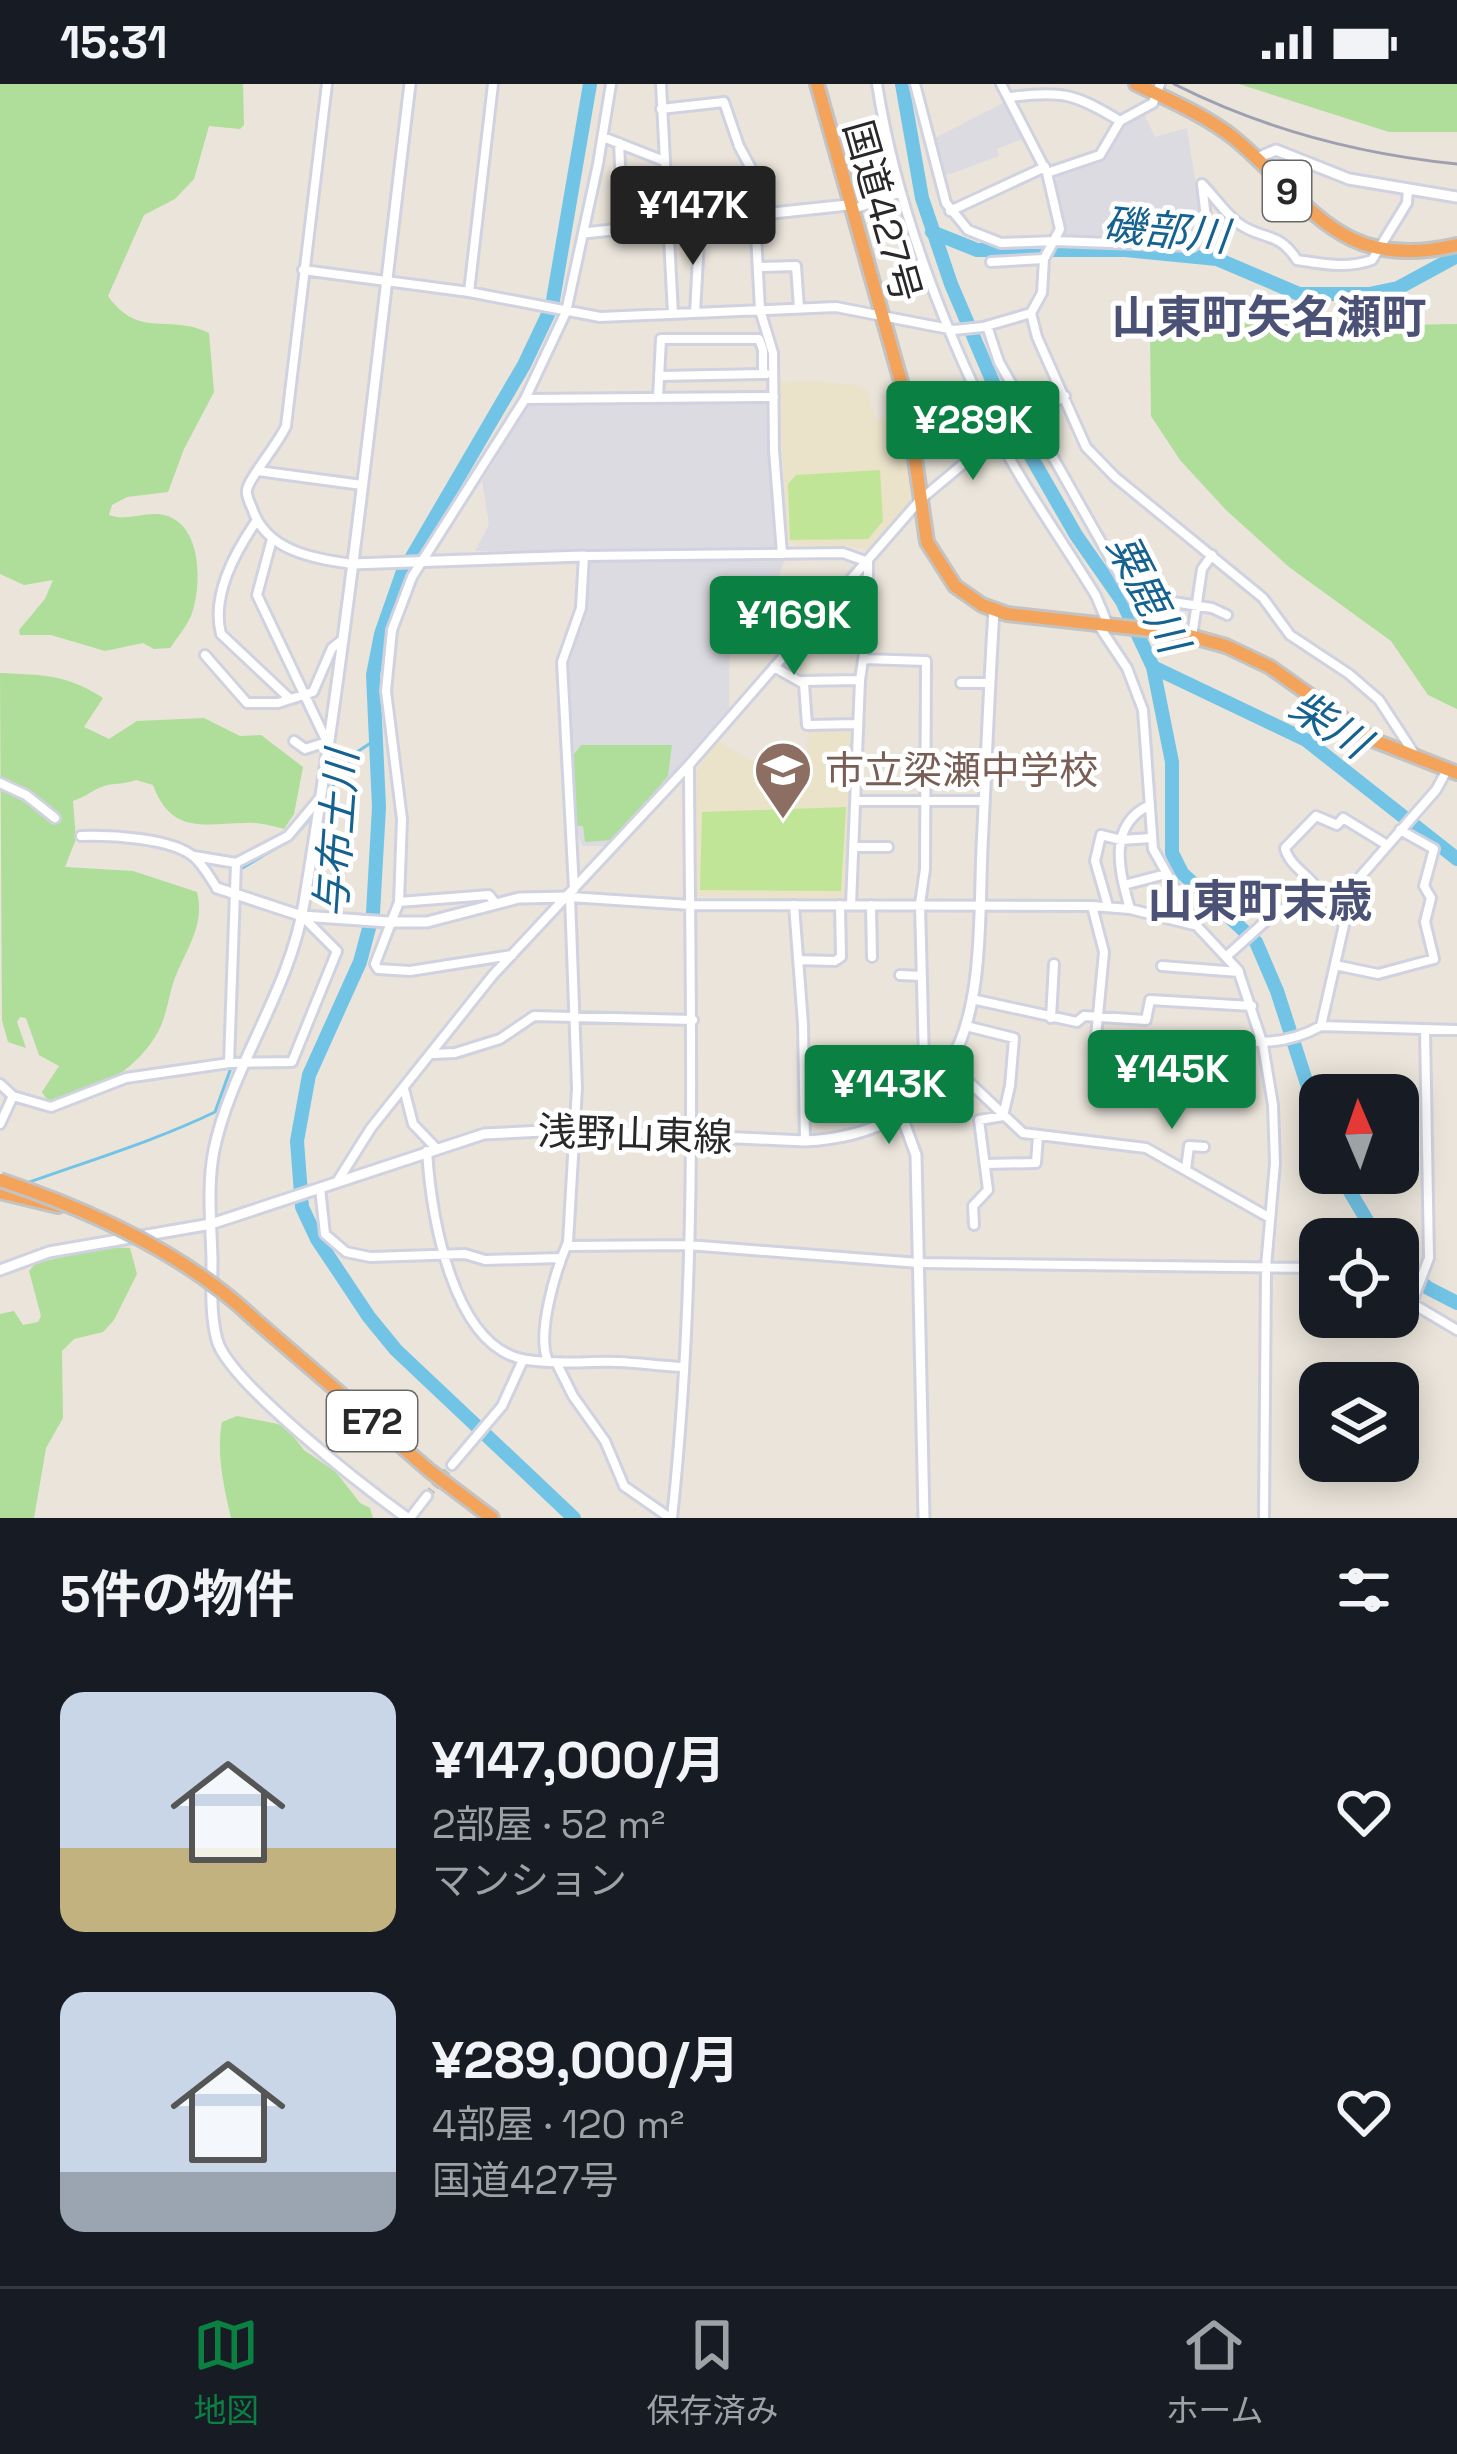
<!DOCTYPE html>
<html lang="ja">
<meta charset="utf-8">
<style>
body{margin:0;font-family:"Space Grotesk","Noto Sans JP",sans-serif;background:#242831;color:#f1f3f6;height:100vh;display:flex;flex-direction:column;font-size:45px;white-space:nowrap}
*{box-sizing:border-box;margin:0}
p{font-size:39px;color:#9ea1a6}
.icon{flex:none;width:66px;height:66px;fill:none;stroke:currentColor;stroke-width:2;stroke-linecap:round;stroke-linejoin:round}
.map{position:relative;height:1434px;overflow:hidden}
.side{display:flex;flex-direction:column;background:#171b24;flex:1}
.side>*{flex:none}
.needle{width:78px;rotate:358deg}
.fabs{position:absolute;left:1299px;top:990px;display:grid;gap:24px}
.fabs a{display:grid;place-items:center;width:120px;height:120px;border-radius:24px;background:#171b24;box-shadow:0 6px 30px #0003;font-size:60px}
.price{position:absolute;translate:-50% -102px;padding:0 27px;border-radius:12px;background:#0b8043;color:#fff;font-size:39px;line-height:78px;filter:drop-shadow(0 3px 6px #0008)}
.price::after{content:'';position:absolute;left:50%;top:72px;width:36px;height:27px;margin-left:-18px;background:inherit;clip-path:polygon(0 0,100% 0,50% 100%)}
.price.on{background:#222;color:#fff}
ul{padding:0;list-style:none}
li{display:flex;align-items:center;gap:36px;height:300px;padding:0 60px}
li span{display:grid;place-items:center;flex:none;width:336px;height:240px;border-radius:24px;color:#555}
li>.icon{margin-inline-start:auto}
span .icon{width:144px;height:144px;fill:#fffc;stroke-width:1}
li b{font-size:51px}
h2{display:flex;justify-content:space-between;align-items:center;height:144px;padding:0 60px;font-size:51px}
.status{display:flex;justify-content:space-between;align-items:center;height:84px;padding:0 60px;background:#171b24;direction:ltr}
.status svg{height:33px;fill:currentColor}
.tab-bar{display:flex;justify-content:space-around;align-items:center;height:168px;border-top:3px solid #363941;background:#171b24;font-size:33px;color:#9ea1a6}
.tab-bar a{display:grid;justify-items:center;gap:6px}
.tab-bar .on{color:#0b8043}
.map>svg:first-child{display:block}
.industrial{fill:#dddbe2}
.education{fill:#ebe2ca}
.green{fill:#aede99}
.pitch{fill:#c0e596}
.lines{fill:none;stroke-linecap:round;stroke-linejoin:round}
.stream{stroke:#72c4e7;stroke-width:3}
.river{stroke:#72c4e7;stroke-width:14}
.street-tunnel{stroke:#c3beb6;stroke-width:8;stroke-dasharray:8 4;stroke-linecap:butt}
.street-casing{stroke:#d0d2e0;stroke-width:14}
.secondary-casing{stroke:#d0d2e0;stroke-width:15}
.highway-casing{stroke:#c3c3c3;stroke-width:18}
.street{stroke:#fff;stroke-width:8}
.secondary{stroke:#fff;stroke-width:9}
.highway{stroke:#f4a35b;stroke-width:12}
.rail{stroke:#9ea0b2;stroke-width:3}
.highway-bridge-casing{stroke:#c3c3c3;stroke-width:18;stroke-linecap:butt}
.highway-bridge{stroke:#f4a35b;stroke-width:12}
.labels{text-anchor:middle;stroke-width:10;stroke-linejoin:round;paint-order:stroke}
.shield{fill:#fff;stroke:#686868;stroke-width:3}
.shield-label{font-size:36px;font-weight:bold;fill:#282828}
.street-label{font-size:39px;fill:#282828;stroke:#fff}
.education-label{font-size:39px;fill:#785e54;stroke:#fff;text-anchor:start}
.water-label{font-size:42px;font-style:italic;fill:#156190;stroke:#fff}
.quarter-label{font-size:45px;font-weight:bold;fill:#4c5276;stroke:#fff}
</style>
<div class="status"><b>15:31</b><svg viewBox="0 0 49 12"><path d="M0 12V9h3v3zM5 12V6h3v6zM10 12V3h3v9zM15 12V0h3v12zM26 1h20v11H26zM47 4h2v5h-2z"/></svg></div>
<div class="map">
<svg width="1457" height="1434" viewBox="0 0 1457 1434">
<rect width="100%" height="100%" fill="#eae4da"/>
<path class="industrial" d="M1009,16L1028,53L997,65L999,72L942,93L931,56Z
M1144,30L1155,53L1187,44L1201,134L1192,156L1066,153L1055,102L1057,93L1099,79L1118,46Z
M769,316L776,456L773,466L475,467L489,440L482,397L529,319Z
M786,472L765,530L730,529L729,633L612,762H582L578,750H573L566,579L586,529L588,477Z"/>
<path class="education" d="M813,297L856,301L868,307L875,336L902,333L913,403L911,412L907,423L868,467L849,462H797L788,457L778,298Z
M852,642L847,817L697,812L696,687L718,657L749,676L807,677L808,644Z"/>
<path class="green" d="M0,0H243L244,41L240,45L209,42L194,95L175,115L144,131L108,212C139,256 169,229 209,249L214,308L184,365L168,408L127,413L112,421L109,431C126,438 145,427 164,431C203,440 202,503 191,532C186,543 177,554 170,564L154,565L143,559L105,567L51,551H20L19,546L45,515L53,496L24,501L0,490Z
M1239,0H1457V48H1389Z
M1170,233L1344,242L1457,240V625L1428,611L1391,557L1289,483L1226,426L1180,376L1151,332L1150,250Z
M0,589C43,591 66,590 103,614L84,643L109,655L137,637L204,634L240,652L261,651L303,683L294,730L284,745C273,742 258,738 245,739C203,740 171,750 153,701L136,696C124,701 110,698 99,704C89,709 84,713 73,717L76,755L65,783L133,787L197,808C205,839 188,863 177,889C169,906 168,927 160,944C139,986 97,1007 54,1017H48L42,1008L59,982L39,971L26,934L20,933L17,938L26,964L8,958L2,936Z
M581,661H672L668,692L613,756L585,758L583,742H577L572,673Z
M108,1163L130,1164L137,1190L114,1236L103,1248L74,1255L62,1267L63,1334L46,1364L34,1434H0V1230L14,1227L23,1241L38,1238L41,1232L29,1187L36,1179Z
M237,1332L278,1340L288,1346L304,1366L336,1388L360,1419L370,1424L373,1434H231C224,1402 216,1371 222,1338Z"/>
<path class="pitch" d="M880,386L883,437L868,455L790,456L788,400L796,391Z
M846,723L841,807L700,806L702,728Z"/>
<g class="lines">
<path class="stream" d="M325,715L354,670L375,656
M239,786L293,754L316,728
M24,1100C88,1077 155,1057 215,1028L232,981"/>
<path class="river" d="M902,0L922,114L951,200L1006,329L1076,451L1122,517L1153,583L1172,678V769L1182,789L1256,858L1277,907L1320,1040
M932,148L977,166H1125L1217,175L1299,210H1369L1398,204L1457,172
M1153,583L1306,656L1457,775
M1339,1089L1378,1155
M1398,1179L1428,1204L1457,1219
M574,1434L396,1266L369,1233L317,1155L302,1123L297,1057L309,991L360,878L373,829L379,723L373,591L381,550L402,490L524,281L552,222L590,0"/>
<path class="street-tunnel" d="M427,1412L452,1381"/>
<g class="street-casing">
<path id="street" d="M327,0L286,342C279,359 248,395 247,406C246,412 250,419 252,424C266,467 312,474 352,480
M661,0L673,230
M877,0C896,121 941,238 995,347C1022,401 1064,459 1096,512L1108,541
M915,0L946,119L968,146L1001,159L1055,157L1193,162L1206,134L1202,100C1214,112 1225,129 1238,139C1262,157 1278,146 1297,176C1323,180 1347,185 1372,176L1407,119L1408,105
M1011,13C1061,6 1076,10 1120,37
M661,25L724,18L739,62L759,99L761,130
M603,53L664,77
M619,59L623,145
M1047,89L1100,71L1120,37L1153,19L1160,0
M851,126L901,108
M950,127L1045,83
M755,131L760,226L773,269L774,366L782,470
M991,178L1044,175
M758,183L796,182L799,224
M303,186L469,208L600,233L836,223L954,246L983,243L1031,229L1042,209L1044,175L1060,145L1047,89L1001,0
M469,208L493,0
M695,229L700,137
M1031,229L1037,253L1086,363L1115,393L1263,514L1290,551L1349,590L1379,616L1413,668
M987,242L999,278L1151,546
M659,292L766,290
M658,314L661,255H759L763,266V290
M525,315L774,313
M258,387L362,401
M255,439C234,470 211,512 221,550L290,615
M272,455L257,511L327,658L305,665L294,657
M1173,518L1212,524L1227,531
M1099,542L1127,584L1143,626L1153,765L1196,841L1238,886L1263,961L1273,1021L1275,1079L1266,1183L1264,1434
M1192,552L1202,485L1212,471
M205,571L247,619H278L313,608L332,564L341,557
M863,575L926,577L925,785L920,820L924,978L968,997L1023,1049L1146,1064L1270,1134
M774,583L804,600L807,641L857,640
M801,597L860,596
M961,599H990
M0,699L26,711L55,734
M858,717H984
M81,752C110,751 172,754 194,773C204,782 210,794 217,804
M855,763H888
M194,772L236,779
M1124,801L1166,790
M574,805L562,578L581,524L584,472L843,469L868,478
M1322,811C1313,793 1289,783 1285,764L1316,732L1337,741L1343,734L1387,761
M570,813L690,821L1092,822L1130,825L1194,841
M399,818L402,735L386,607L392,546L412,493L525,315L566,228L598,80L611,0
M496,820L489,811L399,818L375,880L378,885L410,887L512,871
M794,821L803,940L805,1057
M851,821L860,596L868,543V480
M871,821L872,873
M1092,822L1104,868L1095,963C1104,963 1116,966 1124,964C1141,962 1153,953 1171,953C1226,950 1267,972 1321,942L1457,946
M1108,822L1095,777L1101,751L1121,756L1151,754
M1130,825C1120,789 1106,741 1150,721
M1228,871L1277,827L1353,801L1436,706L1447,686
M798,876L835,877L841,873L840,821
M1335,881L1378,890L1434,875L1425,838L1431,814L1424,802L1434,765L1400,746
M1162,882L1239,888
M900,891L921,892
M972,915L1077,938L1084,932L1146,936L1150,916L1252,922
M1051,934L1054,880
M966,942L1014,954L1010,1002L1003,1032L979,1036L988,1106L973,1122L974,1141
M1321,942L1353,801
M433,970L455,969L500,955L534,932L693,936
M229,979L236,779L288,752L319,715
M0,1000L13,1012L51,1023L126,994L229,979L292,978L337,867L302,832
M404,1005L413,1040L436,1064
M0,1040L13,1012
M427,1067C431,1130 452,1265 527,1276C558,1281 587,1277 618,1278C640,1279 661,1282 683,1283
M985,1080L1036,1079L1038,1052
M1186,1085L1189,1062L1204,1063
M337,1098L371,1044L493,891L689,681L920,416L999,350L1065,312
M320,1104L325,1150L346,1168L370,1173L465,1170L485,1176L560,1174
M568,1162L688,1161L919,1179L1320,1184
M1398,1211L1457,1246
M1411,1221L1429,1174L1425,946
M548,1277C536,1250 556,1185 568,1158L577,1004L570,813
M558,1282L573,1312L605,1357L624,1402L670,1434
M452,1381L502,1322L523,1276
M410,1434L427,1412
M672,1434C699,1185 690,933 689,683"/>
</g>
<g class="secondary-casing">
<path id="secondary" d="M1257,74L1276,66L1349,95L1457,113
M584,149L848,121
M352,480L584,472
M217,804L302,832L389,838H427L519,814L570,813
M901,1030L916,1071L924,1434
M0,1186L49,1168L211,1140L484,1050L564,1046L805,1057C866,1054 917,1033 950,978C984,923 979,828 982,764C986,685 989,605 994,526
M407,1434C367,1405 228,1298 217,1256C210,1230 212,1201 212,1175C211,1139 207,1101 214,1066C231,983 290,907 304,819C349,548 377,273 410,0"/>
</g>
<g class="highway-casing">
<path id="highway" d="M817,0L907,319L927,458L955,502L982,521L1007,530L1179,549L1226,562L1270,583L1373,656L1457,689
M1136,0C1169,16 1205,31 1234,54C1310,117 1338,189 1457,161
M0,1108L58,1122
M254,1235L430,1387L492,1434"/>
</g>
<use href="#street" class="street"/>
<use href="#secondary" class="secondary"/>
<use href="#highway" class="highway"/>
<path class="rail" d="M1174,0C1263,45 1358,70 1457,80"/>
<g class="highway-bridge-casing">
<path id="highway-bridge" d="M0,1096C90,1126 185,1169 254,1235"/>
</g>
<use href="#highway-bridge" class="highway-bridge"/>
</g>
<defs>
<g id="school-pin" transform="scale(3)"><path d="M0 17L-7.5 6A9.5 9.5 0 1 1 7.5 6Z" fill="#8d6e63" stroke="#fff"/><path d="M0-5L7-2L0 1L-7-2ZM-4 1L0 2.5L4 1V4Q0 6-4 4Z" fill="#fff"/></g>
</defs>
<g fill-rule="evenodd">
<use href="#school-pin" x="783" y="686"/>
</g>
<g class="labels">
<g class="shield">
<rect x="1263" y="77" width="48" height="60" rx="9"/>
<rect x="327" y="1307" width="90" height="60" rx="9"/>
</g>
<g class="shield-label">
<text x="1287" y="120">9</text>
<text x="372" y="1350">E72</text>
</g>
<g class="street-label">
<text transform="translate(883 127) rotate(74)" y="14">国道427号</text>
<text transform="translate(635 1050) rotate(2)" y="14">浅野山東線</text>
</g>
<g class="education-label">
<text x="825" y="700">市立梁瀬中学校</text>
</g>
<g class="water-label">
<text transform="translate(1166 146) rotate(6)" y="15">磯部川</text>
<text transform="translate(1148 509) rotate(63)" y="15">粟鹿川</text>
<text transform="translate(1330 640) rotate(33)" y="15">柴川</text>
<text transform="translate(336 750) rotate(-86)" y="15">与布土川</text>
</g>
<g class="quarter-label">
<text x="1269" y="249">山東町矢名瀬町</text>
<text x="1260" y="833">山東町末歳</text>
</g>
</g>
</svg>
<div class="fabs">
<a><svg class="needle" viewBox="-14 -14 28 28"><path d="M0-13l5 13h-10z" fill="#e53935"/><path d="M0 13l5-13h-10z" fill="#9ea1a6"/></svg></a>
<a><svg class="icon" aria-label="locate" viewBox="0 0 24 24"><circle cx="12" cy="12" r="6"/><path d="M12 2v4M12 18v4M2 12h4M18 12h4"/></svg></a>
<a><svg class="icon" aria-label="layers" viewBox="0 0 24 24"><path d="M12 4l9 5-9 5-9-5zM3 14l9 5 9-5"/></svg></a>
</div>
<b class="price on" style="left:693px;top:184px">¥147K</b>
<b class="price" style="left:973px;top:399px">¥289K</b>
<b class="price" style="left:794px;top:594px">¥169K</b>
<b class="price" style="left:1172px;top:1048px">¥145K</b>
<b class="price" style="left:889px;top:1063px">¥143K</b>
</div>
<section class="side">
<h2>5件の物件<svg class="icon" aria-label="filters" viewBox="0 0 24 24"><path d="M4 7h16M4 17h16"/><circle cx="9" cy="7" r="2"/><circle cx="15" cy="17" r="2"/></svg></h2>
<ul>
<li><span style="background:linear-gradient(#c9d6e8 65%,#c2b280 0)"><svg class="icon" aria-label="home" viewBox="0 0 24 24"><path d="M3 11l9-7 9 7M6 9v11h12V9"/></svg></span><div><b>¥147,000/月</b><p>2部屋 · 52 m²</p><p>マンション</p></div><svg class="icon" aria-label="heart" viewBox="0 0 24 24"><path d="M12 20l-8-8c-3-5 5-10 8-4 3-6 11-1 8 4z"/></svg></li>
<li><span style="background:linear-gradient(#c9d6e8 75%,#9aa5b1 0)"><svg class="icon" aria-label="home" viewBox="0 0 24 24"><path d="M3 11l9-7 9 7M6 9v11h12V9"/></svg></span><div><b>¥289,000/月</b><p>4部屋 · 120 m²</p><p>国道427号</p></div><svg class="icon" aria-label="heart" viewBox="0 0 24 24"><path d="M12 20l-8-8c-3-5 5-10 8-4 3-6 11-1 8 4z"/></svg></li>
</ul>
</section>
<nav class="tab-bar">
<a class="on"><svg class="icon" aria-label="map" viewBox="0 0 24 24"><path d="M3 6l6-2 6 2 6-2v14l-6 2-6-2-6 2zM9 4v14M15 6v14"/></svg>地図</a>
<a><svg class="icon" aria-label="saved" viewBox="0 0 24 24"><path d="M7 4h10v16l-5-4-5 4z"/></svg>保存済み</a>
<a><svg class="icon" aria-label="home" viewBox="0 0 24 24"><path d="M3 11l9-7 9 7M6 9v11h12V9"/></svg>ホーム</a>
</nav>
